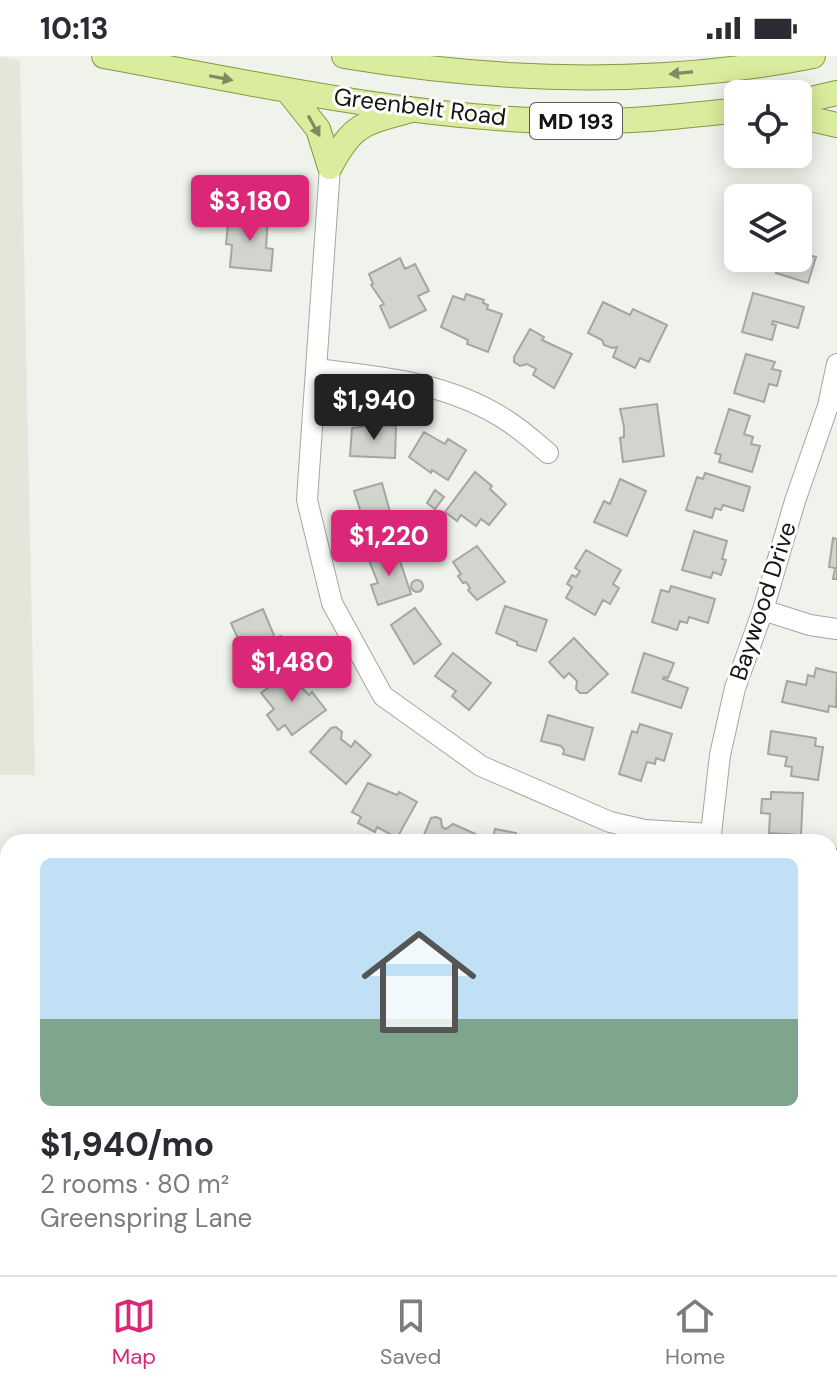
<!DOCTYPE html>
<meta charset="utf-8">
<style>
body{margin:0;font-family:"DM Sans",sans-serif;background:#f7f7f7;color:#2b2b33;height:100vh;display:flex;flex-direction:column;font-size:30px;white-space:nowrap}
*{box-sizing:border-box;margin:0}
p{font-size:26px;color:#7c7c81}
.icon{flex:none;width:44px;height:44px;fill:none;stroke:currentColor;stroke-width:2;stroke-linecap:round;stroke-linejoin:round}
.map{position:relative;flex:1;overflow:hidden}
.drawer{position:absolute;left:0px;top:778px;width:838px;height:442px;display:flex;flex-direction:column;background:#fff;border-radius:24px 24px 0 0;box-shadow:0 4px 20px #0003}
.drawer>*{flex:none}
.controls{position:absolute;left:724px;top:24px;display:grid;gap:16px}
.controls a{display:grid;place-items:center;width:88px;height:88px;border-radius:12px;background:#fff;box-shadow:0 4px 20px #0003;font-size:40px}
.price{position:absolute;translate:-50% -68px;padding:0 18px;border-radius:8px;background:#db2777;color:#fff;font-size:26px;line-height:52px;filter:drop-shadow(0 2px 4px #0008)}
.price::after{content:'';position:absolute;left:50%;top:48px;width:24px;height:18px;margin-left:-12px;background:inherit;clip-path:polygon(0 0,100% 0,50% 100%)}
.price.on{background:#222;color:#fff}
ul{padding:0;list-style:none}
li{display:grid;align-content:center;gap:16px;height:424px;padding:0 40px}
li span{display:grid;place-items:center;height:248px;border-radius:12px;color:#555}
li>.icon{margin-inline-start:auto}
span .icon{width:144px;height:144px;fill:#fffc;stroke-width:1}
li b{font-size:34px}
.status{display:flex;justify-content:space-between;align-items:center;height:56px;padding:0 40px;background:#fff;direction:ltr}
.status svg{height:22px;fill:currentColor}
.menu{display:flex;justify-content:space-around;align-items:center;height:112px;border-top:2px solid #e1e1e2;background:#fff;font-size:22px;color:#7c7c81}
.menu a{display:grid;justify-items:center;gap:4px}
.menu .on{color:#db2777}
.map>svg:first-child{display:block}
.built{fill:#e3e7da}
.green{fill:#d2dac1}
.building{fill:#d2d4ce;stroke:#a4a6a0;stroke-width:2}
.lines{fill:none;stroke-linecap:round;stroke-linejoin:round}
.minor-casing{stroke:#a5a6a1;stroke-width:22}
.major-casing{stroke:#859942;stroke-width:26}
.minor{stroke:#fff;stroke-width:20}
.major{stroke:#daec9d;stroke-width:24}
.oneway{fill:#818b5f}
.labels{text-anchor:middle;stroke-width:6;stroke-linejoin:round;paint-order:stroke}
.shield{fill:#fff;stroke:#5a5b5a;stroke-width:2}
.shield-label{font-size:22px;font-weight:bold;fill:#141513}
.street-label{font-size:24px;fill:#141513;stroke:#fff}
</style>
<div class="status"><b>10:13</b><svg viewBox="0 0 49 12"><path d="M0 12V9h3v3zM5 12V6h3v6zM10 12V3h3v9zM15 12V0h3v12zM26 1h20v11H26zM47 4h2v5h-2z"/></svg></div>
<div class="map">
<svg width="837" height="1219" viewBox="0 0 837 1219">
<rect width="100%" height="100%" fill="#f0f2ec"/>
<path class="built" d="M0,1L20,4L35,719H0Z"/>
<path class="green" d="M837,1131V1219H740L748,1212H830V1137Z"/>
<path class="building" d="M202,124L211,125L209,134L200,133Z
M235,158L268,161L266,192L273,193L271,215L230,211L232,189L226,188L228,169L234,170Z
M798,168L807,170L801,189L810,192L808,199L816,201L808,227L776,217L778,210L772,208L774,202H798Z
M400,202L405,213L415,208L429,235L418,240L426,254L390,272L380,250L384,248L371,229L373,228L369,218Z
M753,237L804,251L798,272L773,265L772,268L776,269L772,284L742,276Z
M466,238L484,244L483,247L488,249L487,253L502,258L488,296L467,288L468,284L441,271L453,240L464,244Z
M603,246L630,259L633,253L667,269L649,306L640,302L635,312L613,301L617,291L612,292L604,289L602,284L588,277Z
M530,273L544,281L542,284L572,298L554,332L533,319L536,313L527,308L520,310L514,306V301Z
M746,298L775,306L772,313L781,315L777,330L769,328L764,346L734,337Z
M657,348L664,400L623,406L620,382L624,381V371L620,353Z
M729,353L750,360L744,378L753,381L751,388L760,390L752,416L719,406L721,399L715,397Z
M375,369L396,370L395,402L350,400L352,372Z
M424,376L445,388L448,383L466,394L448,424L432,414L431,417L409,401Z
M475,416L492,430L490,433L506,448L489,469L481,463L476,470L461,459L457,465L445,456Z
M705,417L750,431L743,455L723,449L721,454L715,452L712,462L686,454L697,421L703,423Z
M620,423L646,435L627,480L594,466L604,445L610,448Z
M382,427L395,474L361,483L355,462L362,460L354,435Z
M435,434L444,441L435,453L427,447Z
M694,475L727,485L722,503L726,504L721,519L713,516L711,522L682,514Z
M833,482L837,483V523H833L835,512L829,511Z
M477,490L505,526L477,544L468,534L470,532L466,526L463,527L458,520L461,518L453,506Z
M396,493L411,538L378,549L371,529L378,527L368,502Z
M586,494L621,514L613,528L619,532L610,548L603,544L595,559L566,542L572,531L567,528L572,519L576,521L580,515L575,512Z
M411 530a6 6 0 1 1 12 0a6 6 0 1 1-12 0Z
M671,530L715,543L708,567L689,561L687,567L680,565L677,574L652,566L661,534L669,536Z
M505,550L547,564L536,595L517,589V586L496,577Z
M415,552L441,588L414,608L391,569Z
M263,553L275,582L281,580L290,599L252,615L231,567Z
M574,582L608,618L587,637H580L576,633L577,625L569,617L564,622L549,606Z
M453,597L491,627L469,654L452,640L456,635L435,620Z
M644,597L674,607L668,622L664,621L663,623L688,632L681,652L632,636Z
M816,612L837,617L836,651L829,650L828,656L782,646L787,625L806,629L808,619L814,621Z
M291,615L301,631L309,639L312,636L326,654L292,679L285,669L278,674L267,659L274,653L261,637Z
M548,659L593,672L584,704L563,698L564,694L561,690L541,685Z
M640,668L672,678L664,705L656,702L655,708L647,706L641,725L619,718L632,675L637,677Z
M336,671L342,676L341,683L351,691L355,685L371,699L346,728L310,696L331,672Z
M771,675L816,682L815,690L823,691L818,724L791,720L792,711L785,710L787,701L768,698Z
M368,727L397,739L399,736L417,746L397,782L377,771L375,776L358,767L361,761L352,756Z
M771,736L803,737L801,779L769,777L770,758L761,757L762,743H771Z
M436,761L441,763L442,771L446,773L453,768L480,780L477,786H421L431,762Z
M495,773L516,777L515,784L525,786H492Z
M837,792V815L831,813Z
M830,835L837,841V871L830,864Z
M837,1022V1073L835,1075L830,1071V1029Z
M647,1212L654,1217L658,1212H675L683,1219H640Z"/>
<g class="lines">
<g class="minor-casing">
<path id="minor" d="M330,111L307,444L332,547L383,640L481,710L610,766L645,774L711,778
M316,313C384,321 451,327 509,366C523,375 535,386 548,397
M763,554L810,569L837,573
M713,786L711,778L720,699L735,632L763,554L795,445L828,350L837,308
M830,960L837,952
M561,1219L571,1212"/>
</g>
<g class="major-casing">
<path id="major" d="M104,0C251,27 400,60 550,65C612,68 676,61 738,54
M344,0C499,26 658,31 813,0
M287,34L318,73L330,111
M798,46L837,37
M798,60L837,69
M330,111C352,69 363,67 408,55"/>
</g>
<use href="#minor" class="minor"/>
<use href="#major" class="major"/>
</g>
<defs><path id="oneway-solid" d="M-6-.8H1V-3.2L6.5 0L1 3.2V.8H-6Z" transform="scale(2)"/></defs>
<g class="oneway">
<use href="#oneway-solid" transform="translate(681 17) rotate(175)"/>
<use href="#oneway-solid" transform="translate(221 22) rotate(11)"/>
<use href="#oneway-solid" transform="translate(314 70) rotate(61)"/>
</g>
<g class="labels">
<rect class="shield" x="530" y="47" width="92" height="36" rx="6"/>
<g class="shield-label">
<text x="576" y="73">MD 193</text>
</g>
<g class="street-label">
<text transform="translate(420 51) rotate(7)" y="8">Greenbelt Road</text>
<text transform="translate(763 545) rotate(-72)" y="8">Baywood Drive</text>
</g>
</g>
</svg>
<div class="controls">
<a><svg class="icon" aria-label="locate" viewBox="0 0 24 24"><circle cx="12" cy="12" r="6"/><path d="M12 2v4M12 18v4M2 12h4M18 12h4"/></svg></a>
<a><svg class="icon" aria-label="layers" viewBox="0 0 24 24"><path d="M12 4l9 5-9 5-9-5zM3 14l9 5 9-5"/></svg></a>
</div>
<b class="price" style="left:250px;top:187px">$3,180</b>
<b class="price on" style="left:374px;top:386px">$1,940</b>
<b class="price" style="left:389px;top:522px">$1,220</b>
<b class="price" style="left:292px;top:648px">$1,480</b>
<section class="drawer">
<ul>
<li><span style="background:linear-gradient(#bfe0f5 65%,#7fa58c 0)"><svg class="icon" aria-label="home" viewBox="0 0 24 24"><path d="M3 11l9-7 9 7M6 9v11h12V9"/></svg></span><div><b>$1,940/mo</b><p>2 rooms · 80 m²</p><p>Greenspring Lane</p></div></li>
</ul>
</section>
</div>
<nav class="menu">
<a class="on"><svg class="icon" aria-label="map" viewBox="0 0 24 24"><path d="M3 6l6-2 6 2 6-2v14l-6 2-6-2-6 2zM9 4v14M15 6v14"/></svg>Map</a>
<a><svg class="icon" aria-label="saved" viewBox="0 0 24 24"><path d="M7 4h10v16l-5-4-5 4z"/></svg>Saved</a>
<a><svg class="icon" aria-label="home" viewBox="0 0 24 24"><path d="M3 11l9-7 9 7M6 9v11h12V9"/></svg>Home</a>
</nav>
